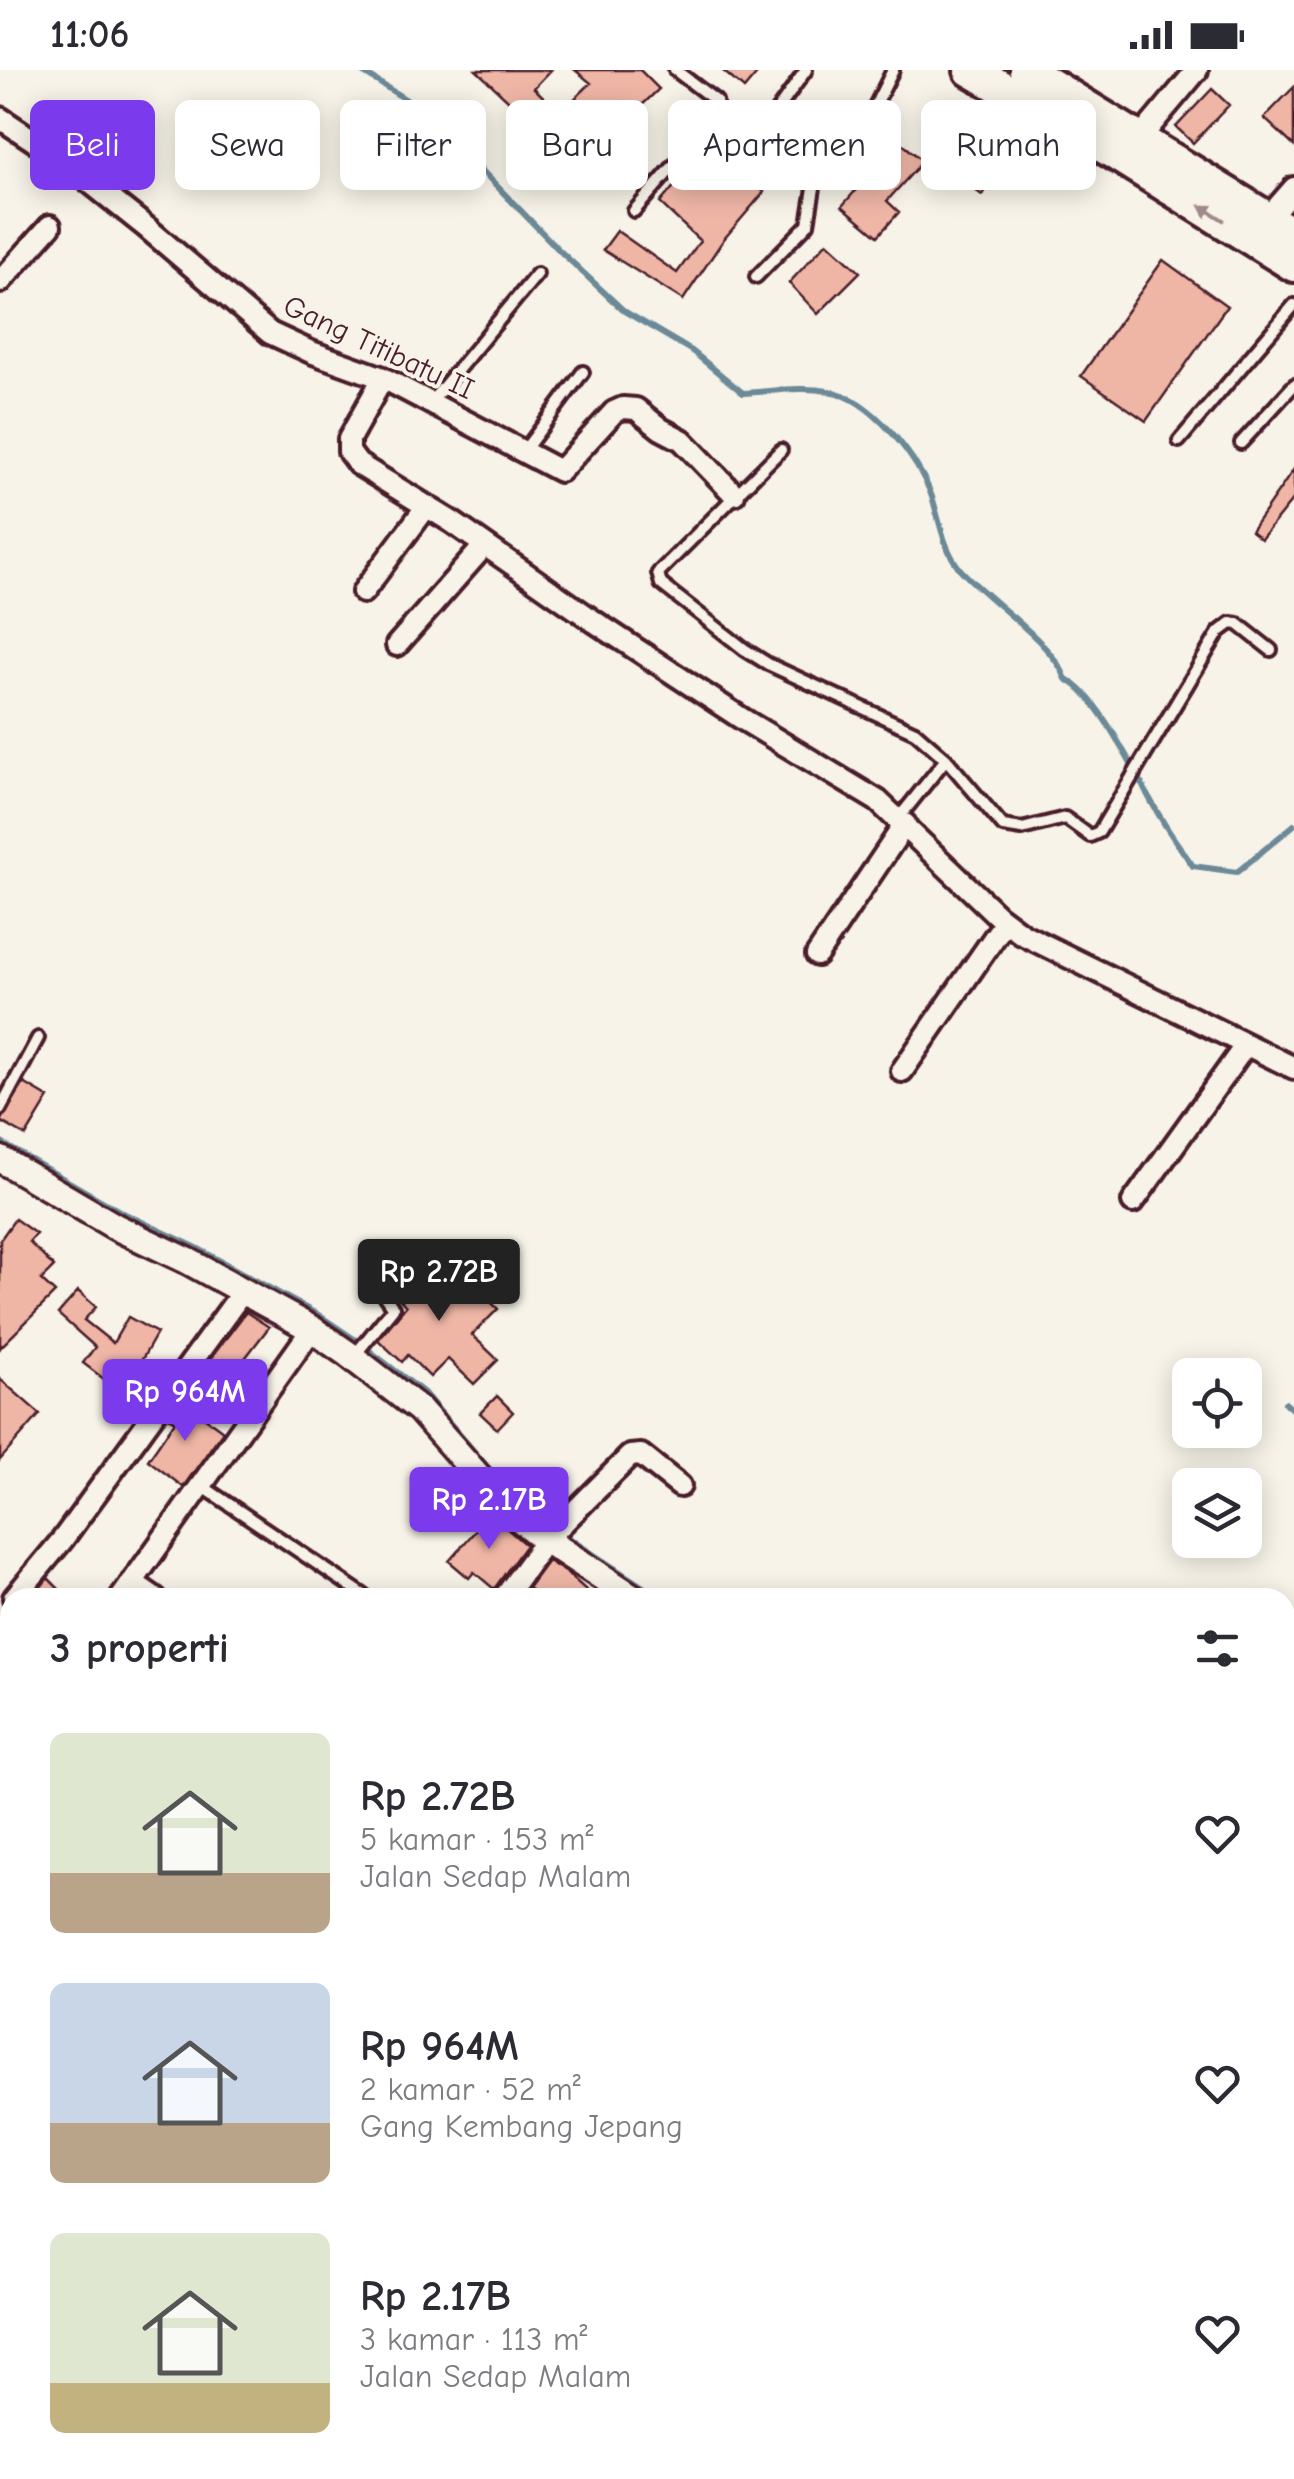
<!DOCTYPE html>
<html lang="id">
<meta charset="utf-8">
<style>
body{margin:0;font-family:"Comic Neue",sans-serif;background:#f7f7f7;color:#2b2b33;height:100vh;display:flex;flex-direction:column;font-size:38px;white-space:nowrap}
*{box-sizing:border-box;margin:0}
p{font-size:32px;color:#7c7c81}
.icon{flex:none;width:55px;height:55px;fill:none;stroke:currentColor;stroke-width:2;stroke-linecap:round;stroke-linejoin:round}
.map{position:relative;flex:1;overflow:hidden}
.drawer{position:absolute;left:0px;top:1518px;width:1295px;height:892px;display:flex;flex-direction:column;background:#fff;border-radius:30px 30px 0 0;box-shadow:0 5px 25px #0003}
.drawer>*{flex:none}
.banner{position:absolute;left:30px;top:30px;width:1235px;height:90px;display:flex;gap:20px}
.controls{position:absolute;left:1172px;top:1288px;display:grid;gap:20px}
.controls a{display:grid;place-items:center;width:90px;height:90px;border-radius:15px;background:#fff;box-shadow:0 5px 25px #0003;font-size:50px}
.price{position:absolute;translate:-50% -85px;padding:0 22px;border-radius:10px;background:#7c3aed;color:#fff;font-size:32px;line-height:65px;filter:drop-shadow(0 2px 5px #0008)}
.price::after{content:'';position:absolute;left:50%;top:60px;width:30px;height:22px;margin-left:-15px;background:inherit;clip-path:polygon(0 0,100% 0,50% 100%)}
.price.on{background:#222;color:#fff}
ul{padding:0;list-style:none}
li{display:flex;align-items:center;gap:30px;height:250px;padding:0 50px}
li span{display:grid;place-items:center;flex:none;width:280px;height:200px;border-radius:15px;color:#555}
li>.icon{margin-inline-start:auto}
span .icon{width:120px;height:120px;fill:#fffc;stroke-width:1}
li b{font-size:42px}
h2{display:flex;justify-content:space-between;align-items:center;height:120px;padding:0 50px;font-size:42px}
.pill{padding:0 35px;border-radius:15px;background:#fff;box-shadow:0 5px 25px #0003;font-size:35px;line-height:90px}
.pill.on{background:#7c3aed;color:#fff}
.status{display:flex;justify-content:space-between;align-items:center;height:70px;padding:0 50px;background:#fff;direction:ltr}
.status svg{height:28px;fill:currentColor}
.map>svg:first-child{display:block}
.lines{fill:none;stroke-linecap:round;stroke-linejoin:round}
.stream{stroke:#6c8998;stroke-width:6}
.building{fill:#efb6a6;stroke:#4a1f2b;stroke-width:2.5}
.service-casing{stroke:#4a1f2b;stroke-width:18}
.minor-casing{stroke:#4a1f2b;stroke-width:28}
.tertiary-casing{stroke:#4a1f2b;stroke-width:32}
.trunk-casing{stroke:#4a1f2b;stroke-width:40}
.service{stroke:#f7f3e8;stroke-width:10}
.minor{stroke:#f7f3e8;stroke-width:20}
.tertiary{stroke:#f7f3e8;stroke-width:25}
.trunk{stroke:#f7f3e8;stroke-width:32}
.oneway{fill:#a0898a}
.labels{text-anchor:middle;stroke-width:8;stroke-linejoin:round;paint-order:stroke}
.street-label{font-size:30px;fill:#4a1f2b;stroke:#f7f3e8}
</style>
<div class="status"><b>11:06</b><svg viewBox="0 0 49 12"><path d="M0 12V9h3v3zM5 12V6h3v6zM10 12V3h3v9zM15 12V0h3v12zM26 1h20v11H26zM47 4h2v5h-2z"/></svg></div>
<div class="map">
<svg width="1294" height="2409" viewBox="0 0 1294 2409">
<rect width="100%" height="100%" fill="#f7f3e8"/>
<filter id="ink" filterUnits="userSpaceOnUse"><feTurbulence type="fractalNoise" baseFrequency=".01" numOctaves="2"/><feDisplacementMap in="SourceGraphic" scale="20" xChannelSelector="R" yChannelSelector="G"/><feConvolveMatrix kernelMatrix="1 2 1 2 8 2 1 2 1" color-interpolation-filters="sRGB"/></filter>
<g filter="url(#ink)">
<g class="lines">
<path class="stream" d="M359,0L424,41L560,181L624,241L692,281L743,323C771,322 800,316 828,321C871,327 919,389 932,427C940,451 943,478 960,499C989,532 1051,570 1066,609C1102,627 1140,715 1162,750C1171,766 1183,781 1193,796L1237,802L1294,755
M0,1072L123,1143L195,1177L320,1246L357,1271L423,1322L503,1415L552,1455
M1285,1333L1294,1341
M570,1469L660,1528
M1285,1961L1294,1970"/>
</g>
<path class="building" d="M476,0H551L534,18L560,43L591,13L575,0H640L659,19L569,105L533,69L541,61Z
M722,0H760L744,19Z
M1294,17V76L1264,48Z
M1212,19L1229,35L1193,73L1176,57Z
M978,35L1023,67L982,125L937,93Z
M899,71L923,91L887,131L899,142L878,166L842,136Z
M710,74L764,122L724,169L683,230L603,180L617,161L677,203L700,171L660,133Z
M827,172L860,202L818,244L789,213Z
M1163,190L1227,236L1146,351L1081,306Z
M1294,399V428L1261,469L1251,461Z
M24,1013L49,1028L26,1066L0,1051Z
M15,1149L36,1164L29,1172L54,1197L41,1210L55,1223L0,1278V1170Z
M421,1185L464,1230L477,1218L498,1239L472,1265L498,1290L474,1314L448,1289L430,1307L408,1285L402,1292L378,1270L406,1236L389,1217Z
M78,1221L96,1237L84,1250L113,1273L128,1247L157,1263L140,1293L155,1304L134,1332L83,1293L95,1277L58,1244Z
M246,1242L269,1257L223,1317L202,1300Z
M0,1309L40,1344L0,1390Z
M497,1326L513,1342L497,1359L480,1343Z
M182,1331L223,1361L183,1417L148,1390L175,1351L170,1348Z
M490,1444L526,1475L494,1519L474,1502L469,1508L449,1491Z
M548,1491L567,1503L595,1528H543L528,1518Z
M48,1508L68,1528H32Z"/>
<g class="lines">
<g class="service-casing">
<path id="service" d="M771,49L806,0
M634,141L718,45L716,31L675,0
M756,207L808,154L816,106L839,81L862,62L893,0
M431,332L537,204
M1179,371L1294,235
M1241,373L1294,315
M781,380L658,503L661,514L744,579L768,594L915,662L946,689L1003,756L1022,759L1065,748L1090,766L1099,762L1219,562L1231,553L1238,554L1271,580
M524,381L583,302
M898,749L946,689
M0,1039L38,968
M354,1286L393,1238L381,1221
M202,1416L368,1528
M1285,1813L1294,1803
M1285,1864L1294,1857
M1285,1926L1294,1935"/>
</g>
<g class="minor-casing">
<path id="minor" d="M0,48L57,86L146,157L270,263L311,282L383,308L560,401L614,342L623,338L636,339L661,359L682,370L734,424
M1140,68L1197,0
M1267,149L1294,118
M0,212L50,156
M383,308L349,369V382L358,394L452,452L595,552L744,650L878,731L998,846L1022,864L1294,998
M363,522L427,436
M397,575L484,476
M817,885L905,754
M902,1001L1005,852
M1133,1132L1245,976
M132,1512L155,1528
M14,1528L63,1469L243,1221
M121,1528L312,1259
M504,1528L546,1470L630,1386L641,1385L680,1416
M0,1702L10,1688
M50,2400L61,2409
M1247,2400L1257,2409
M93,2409L100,2400
M225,2409L231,2400
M952,2409L960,2400
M1122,2409L1129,2400"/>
</g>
<g class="tertiary-casing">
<path id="tertiary" d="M0,1089L116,1157L188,1191L312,1259L348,1284L419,1339L507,1439L546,1470L634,1528
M1285,1982L1294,1991"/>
</g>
<g class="trunk-casing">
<path id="trunk" d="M971,0L1108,79L1294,195
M1026,0L1294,165"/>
</g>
<use href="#service" class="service"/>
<use href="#minor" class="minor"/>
<use href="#tertiary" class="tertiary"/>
<use href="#trunk" class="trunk"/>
</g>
<defs><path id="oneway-solid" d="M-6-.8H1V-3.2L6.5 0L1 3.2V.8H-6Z" transform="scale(2.5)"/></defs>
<use class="oneway" href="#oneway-solid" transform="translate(1212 143) rotate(-148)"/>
</g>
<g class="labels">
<g class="street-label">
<text transform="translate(379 277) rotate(25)" y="10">Gang Titibatu II</text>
</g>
</g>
</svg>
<div class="controls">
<a><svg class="icon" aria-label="locate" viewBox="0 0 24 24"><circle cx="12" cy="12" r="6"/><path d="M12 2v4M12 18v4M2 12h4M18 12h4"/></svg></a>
<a><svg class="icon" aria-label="layers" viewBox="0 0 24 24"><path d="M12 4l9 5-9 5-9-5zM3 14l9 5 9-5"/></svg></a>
</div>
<b class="price on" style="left:439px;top:1254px">Rp 2.72B</b>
<b class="price" style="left:185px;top:1374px">Rp 964M</b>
<b class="price" style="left:489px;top:1482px">Rp 2.17B</b>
<div class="banner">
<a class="pill on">Beli</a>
<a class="pill">Sewa</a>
<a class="pill">Filter</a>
<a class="pill">Baru</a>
<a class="pill">Apartemen</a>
<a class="pill">Rumah</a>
</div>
<section class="drawer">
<h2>3 properti<svg class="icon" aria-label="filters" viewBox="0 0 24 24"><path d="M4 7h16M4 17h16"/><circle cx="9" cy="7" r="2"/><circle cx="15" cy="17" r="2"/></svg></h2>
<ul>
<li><span style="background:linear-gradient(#dfe7d0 70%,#b9a48a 0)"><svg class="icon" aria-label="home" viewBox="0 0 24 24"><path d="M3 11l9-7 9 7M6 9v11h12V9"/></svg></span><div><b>Rp 2.72B</b><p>5 kamar · 153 m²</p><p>Jalan Sedap Malam</p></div><svg class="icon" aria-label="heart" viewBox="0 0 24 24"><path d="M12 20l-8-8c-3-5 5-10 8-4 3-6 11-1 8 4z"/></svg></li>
<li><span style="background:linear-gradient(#c9d6e8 70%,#b9a48a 0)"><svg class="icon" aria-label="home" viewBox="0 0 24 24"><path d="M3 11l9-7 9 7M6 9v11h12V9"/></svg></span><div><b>Rp 964M</b><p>2 kamar · 52 m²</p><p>Gang Kembang Jepang</p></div><svg class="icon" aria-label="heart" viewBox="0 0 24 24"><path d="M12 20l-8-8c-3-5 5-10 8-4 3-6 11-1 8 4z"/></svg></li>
<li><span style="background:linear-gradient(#dfe7d0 75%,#c2b280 0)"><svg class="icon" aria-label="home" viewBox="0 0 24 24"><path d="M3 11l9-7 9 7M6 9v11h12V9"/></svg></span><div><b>Rp 2.17B</b><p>3 kamar · 113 m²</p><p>Jalan Sedap Malam</p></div><svg class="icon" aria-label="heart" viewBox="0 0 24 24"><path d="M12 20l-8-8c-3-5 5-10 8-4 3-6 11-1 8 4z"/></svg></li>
</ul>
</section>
</div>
